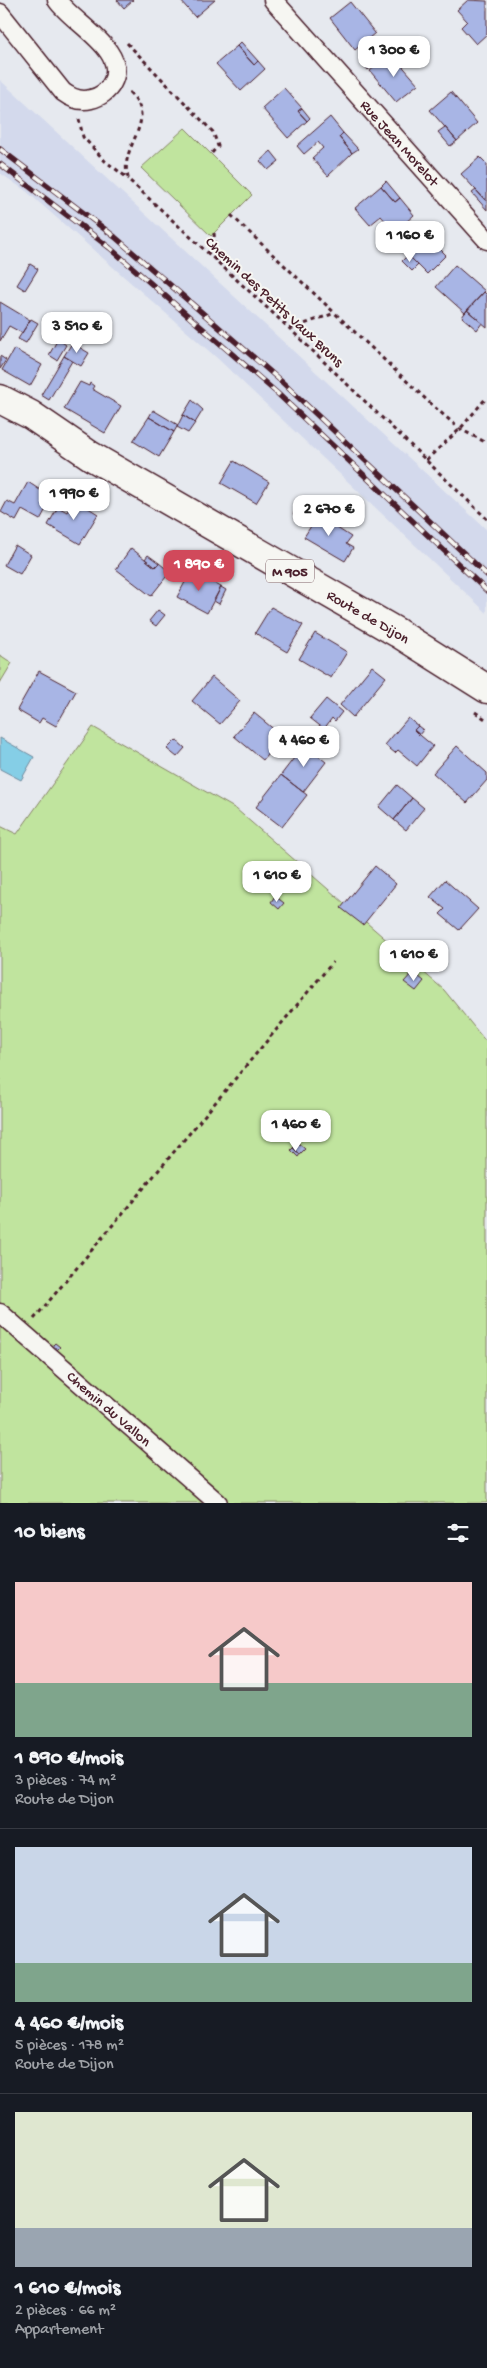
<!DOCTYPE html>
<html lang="fr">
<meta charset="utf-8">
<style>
body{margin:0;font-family:"Gochi Hand",sans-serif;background:#20242c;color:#f1f3f6;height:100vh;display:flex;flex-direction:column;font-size:19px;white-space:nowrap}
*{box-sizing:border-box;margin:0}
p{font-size:16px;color:#9ea1a6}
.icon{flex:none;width:28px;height:28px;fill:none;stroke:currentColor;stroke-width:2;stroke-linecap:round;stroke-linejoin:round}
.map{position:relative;height:1503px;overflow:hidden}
.details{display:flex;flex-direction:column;background:#171b24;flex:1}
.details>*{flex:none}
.price{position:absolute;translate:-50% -42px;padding:0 11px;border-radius:10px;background:#fff;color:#222;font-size:16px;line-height:32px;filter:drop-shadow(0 1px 2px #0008)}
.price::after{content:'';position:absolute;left:50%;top:30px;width:15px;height:11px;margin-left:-8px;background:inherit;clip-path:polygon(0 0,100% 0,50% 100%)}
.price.selected{background:#d1495b;color:#fff}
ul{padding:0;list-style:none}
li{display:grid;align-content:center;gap:10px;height:265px;padding:0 15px}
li+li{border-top:1px solid #363941}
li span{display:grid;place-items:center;height:155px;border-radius:0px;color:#555}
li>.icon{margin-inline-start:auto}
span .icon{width:90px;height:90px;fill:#fffc;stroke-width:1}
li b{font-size:21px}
h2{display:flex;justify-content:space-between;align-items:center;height:60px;padding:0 15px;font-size:21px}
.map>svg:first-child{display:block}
.built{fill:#d3d9ec}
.green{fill:#c0e49e;stroke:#858264}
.water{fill:#85cee6;stroke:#6d889b}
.building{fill:#a8b5e5;stroke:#4a1f2b}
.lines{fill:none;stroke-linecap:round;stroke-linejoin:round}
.street-casing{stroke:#4a1f2b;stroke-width:21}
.primary-casing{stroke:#4a1f2b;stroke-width:31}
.path{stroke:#4a1f2b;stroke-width:3;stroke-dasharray:4 4;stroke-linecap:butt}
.street{stroke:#f6f6f2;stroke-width:18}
.primary{stroke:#f6f6f2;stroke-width:28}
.rail-casing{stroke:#4a1f2b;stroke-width:5.5}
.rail{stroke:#f6f6f2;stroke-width:4;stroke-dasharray:11;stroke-linecap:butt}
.labels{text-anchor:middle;stroke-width:4;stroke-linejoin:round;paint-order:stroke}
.shield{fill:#f6f6f2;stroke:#7e6067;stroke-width:1}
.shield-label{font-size:14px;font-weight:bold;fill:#4a1f2b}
.street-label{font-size:15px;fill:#4a1f2b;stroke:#f6f6f2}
</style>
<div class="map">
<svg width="487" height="1503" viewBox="0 0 487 1503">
<rect width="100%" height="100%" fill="#e6e9ef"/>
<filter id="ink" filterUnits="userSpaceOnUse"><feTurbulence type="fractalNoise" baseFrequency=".02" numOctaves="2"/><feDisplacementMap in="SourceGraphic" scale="10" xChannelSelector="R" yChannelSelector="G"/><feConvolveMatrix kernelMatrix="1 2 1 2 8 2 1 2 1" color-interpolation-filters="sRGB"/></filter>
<g filter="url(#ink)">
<path class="built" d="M0,80L487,530V613L217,358L26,191L0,173Z"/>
<path class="green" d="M185,128L252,195L211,236L141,168Z
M0,655L12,663L0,683Z
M93,727L236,809L444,990L487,1043V1503H0V826L17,834Z"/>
<path class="water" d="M0,738L34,757L21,780L0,769Z"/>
<path class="building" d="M117,0H133L124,8Z
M180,0H215L195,17Z
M468,0L487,1V34L476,44L461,27L467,21L457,10Z
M350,2L375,33L355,50L330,18Z
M241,42L258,61L254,65L237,46Z
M237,46L254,65L258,61L265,69L241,91L216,64Z
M391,53L418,84L396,102L370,71Z
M366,59L372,66L368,70L362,63Z
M284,88L302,108L298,111L307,121L288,138L262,108Z
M451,92L477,123L457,141L430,110Z
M302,108L310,118L307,121L298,111Z
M330,117L343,133L339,137L352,153L328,176L312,158L323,148L318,142L304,154L297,146Z
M445,127L457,141L450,146L438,132Z
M343,133L358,149L352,153L339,137Z
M271,151L279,161L268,170L260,161Z
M480,157L487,164V202L461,174Z
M386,181L400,198L395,202L381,186Z
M381,186L395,202L400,198L414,215L395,232L381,216L370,225L355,208Z
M476,190L487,202V210L472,193Z
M419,229L431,240L428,243L417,231Z
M417,231L428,243L431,240L446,255L427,274L400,247Z
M408,255L418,265L412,271L402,261Z
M30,264L38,269L25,290L17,285Z
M455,265L485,291L465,313L436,287Z
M484,292L487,295V327L467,310Z
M0,302L30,320L22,333L9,326L0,341Z
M467,310L482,323L477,330L462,317Z
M31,319L38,323L26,343L18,339Z
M58,339L66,345L57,360L49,355Z
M72,343L89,353L81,366L64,356Z
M14,349L42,365L30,386L2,370Z
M0,356L6,360L0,369Z
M64,356L72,361L49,400L41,395Z
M80,382L89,386L90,383L94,386L92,389L121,406L105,433L64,409Z
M192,400L203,410L195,423L183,415Z
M153,410L178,425L174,432L149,417Z
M183,415L195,423L188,433L177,427Z
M149,417L174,432L159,457L133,441Z
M234,461L269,482L256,503L221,483Z
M28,482L52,498L40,520L22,510L16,521L1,512L7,501L15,505Z
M74,499L98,514L80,544L48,525L58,507L67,512Z
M302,500L309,504L300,518L293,514Z
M309,504L320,511L315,519L304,512Z
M320,512L327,516L325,520L351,537L346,544L353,548L345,561L304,537Z
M15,545L31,555L20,574L4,565Z
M131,548L155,567L159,563L170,572L151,596L116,569Z
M148,555L159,563L155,567L145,559Z
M191,571L221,587L207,613L177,597Z
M221,587L226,590L219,604L214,601Z
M271,607L303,625L287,652L255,633Z
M158,610L165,615L156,626L149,621Z
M315,633L347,652L331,678L299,659Z
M372,666L386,677L353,717L340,705Z
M39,671L76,691L56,726L42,718L39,723L17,710Z
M212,677L240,701L220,724L192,701Z
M326,699L342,712L335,721L332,718L324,729L310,718Z
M254,713L282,736L263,760L234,736Z
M408,718L418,726L414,730L433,746L417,766L398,750L395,753L385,745Z
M418,726L423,730L419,735L414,730Z
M176,740L185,748L177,757L167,749Z
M304,745L326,762L303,792L281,775Z
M457,746L487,773V780L467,803L433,773Z
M281,775L307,795L282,827L256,807Z
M397,785L412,798L394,820L379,807Z
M412,798L424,808L406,830L394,820Z
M375,866L396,884L363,925L341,908Z
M445,880L478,909L459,930L440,914L445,909L430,897Z
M275,896L284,903L279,909L271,902Z
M413,972L424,981L416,991L404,982Z
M298,1143L305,1149L300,1154L293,1148Z
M293,1148L300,1154L298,1157L291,1150Z
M55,1343L60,1347L56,1351L51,1347Z"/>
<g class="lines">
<g class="street-casing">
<g id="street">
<path id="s1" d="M273,0L487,240"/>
<path d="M0,13L63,92C71,98 80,102 91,99C100,97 108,91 112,83C130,51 72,23 57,0"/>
<path id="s2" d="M0,1313L218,1503"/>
</g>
</g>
<g class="primary-casing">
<g id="primary">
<path id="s3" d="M0,399L31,415L91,456L398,633L487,689"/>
</g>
</g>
<path class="path" d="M127,43L213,132L218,146L211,154
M129,92C162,122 115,147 129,180L290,329L487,519
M79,119L83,137L105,161L129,179
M231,215L432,405L460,429L487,443
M214,233L216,261
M290,329L335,313
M426,460L460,429L487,397
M475,712L487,720
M34,1319L333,962"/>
<use href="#street" class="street"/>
<use href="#primary" class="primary"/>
<g class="rail-casing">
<path id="rail" d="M0,149L115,237L282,382L487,575
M0,164L110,248L277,393L487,591"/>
</g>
<use href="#rail" class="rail"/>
</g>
</g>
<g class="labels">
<rect class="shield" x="266" y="559.5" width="48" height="23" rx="4"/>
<g class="shield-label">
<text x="290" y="576">M 905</text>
</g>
<g class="street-label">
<text dy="5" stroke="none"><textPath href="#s1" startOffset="191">Rue Jean Morelot</textPath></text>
<text transform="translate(275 301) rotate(43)" y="5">Chemin des Petits Vaux Bruns</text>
<text dy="5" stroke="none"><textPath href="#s3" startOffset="428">Route de Dijon</textPath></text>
<text dy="5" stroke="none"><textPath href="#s2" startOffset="145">Chemin du Vallon</textPath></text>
</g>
</g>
</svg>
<b class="price" style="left:394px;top:78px">1 300 €</b>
<b class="price" style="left:410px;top:263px">1 160 €</b>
<b class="price" style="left:77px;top:354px">3 510 €</b>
<b class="price" style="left:74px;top:521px">1 990 €</b>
<b class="price" style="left:329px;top:537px">2 670 €</b>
<b class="price selected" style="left:199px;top:592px">1 890 €</b>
<b class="price" style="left:304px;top:768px">4 460 €</b>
<b class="price" style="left:277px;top:903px">1 610 €</b>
<b class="price" style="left:414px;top:982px">1 610 €</b>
<b class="price" style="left:296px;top:1152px">1 460 €</b>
</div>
<section class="details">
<h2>10 biens<svg class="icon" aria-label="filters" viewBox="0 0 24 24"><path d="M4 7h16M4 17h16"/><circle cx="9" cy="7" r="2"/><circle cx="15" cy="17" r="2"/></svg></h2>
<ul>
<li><span style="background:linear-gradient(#f6c9c9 65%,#7fa58c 0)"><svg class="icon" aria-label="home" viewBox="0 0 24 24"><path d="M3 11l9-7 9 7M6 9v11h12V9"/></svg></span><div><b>1 890 €/mois</b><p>3 pièces · 74 m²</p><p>Route de Dijon</p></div></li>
<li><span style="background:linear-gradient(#c9d6e8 75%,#7fa58c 0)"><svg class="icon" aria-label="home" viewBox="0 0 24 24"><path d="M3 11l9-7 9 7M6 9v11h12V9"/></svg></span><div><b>4 460 €/mois</b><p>5 pièces · 178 m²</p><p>Route de Dijon</p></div></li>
<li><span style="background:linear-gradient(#dfe7d0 75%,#9aa5b1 0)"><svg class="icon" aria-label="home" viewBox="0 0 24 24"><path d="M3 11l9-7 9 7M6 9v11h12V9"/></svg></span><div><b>1 610 €/mois</b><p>2 pièces · 66 m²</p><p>Appartement</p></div></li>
</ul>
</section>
